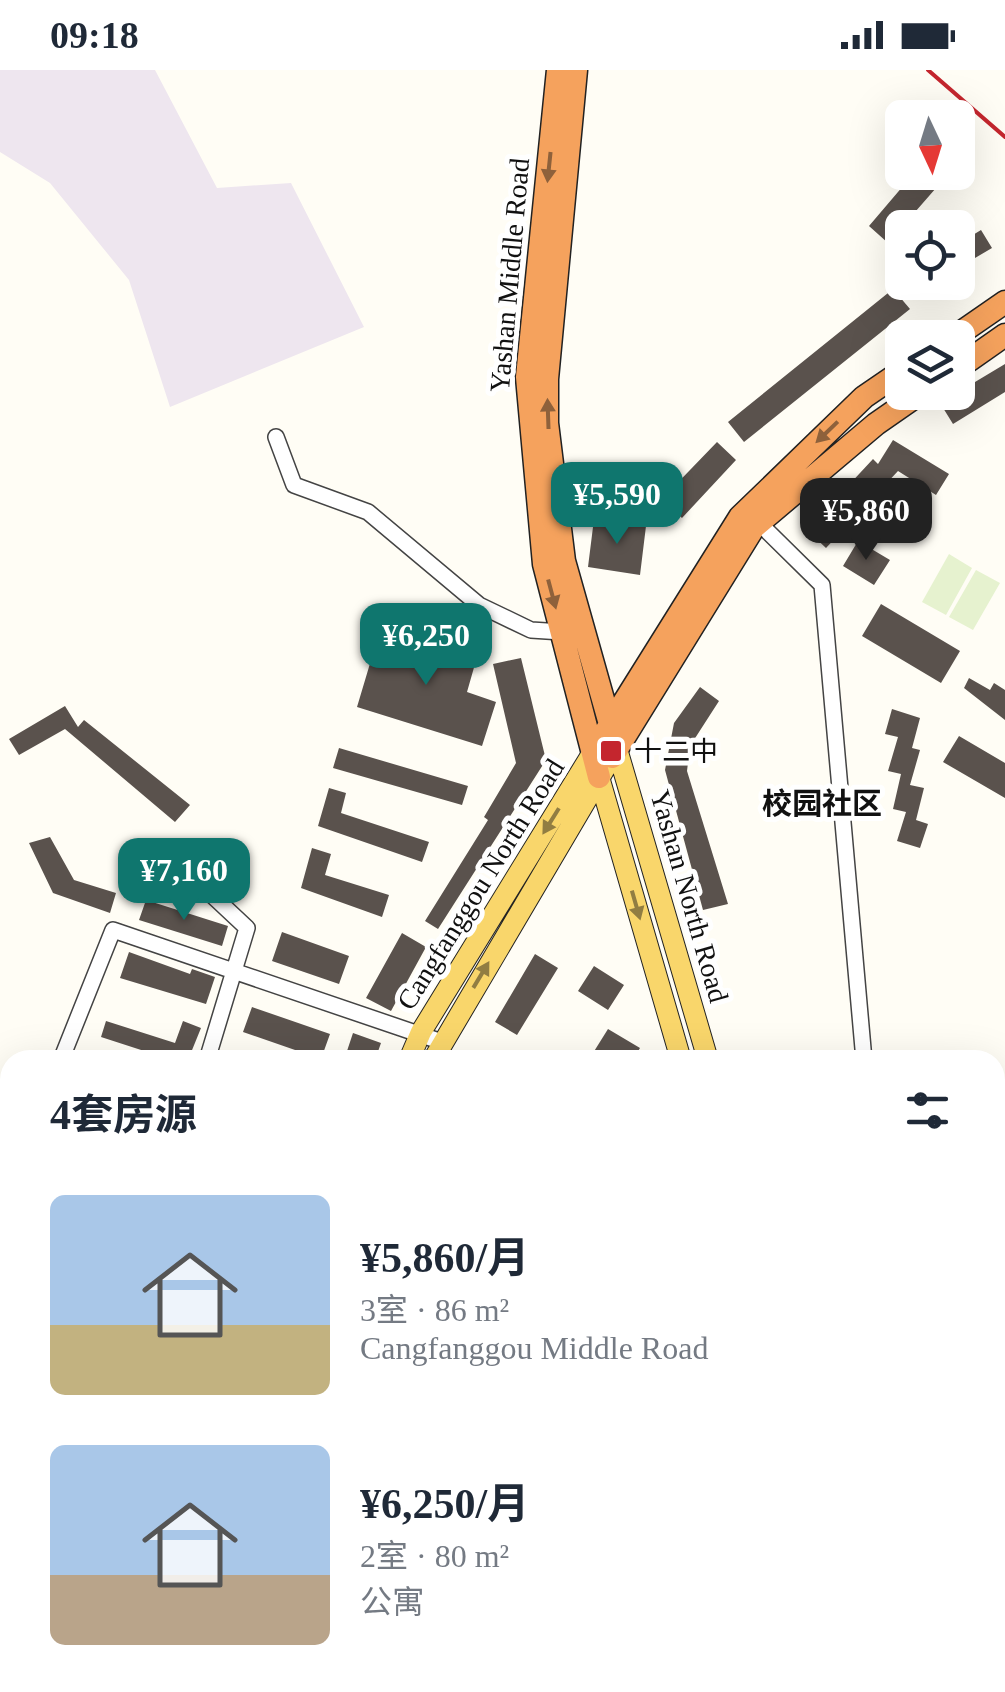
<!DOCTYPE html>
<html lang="zh">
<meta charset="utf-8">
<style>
body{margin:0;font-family:"Times New Roman","Noto Sans SC",serif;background:#f2f2f3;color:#1f2937;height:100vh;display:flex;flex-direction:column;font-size:38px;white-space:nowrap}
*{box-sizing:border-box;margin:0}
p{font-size:32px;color:#747a83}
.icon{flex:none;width:55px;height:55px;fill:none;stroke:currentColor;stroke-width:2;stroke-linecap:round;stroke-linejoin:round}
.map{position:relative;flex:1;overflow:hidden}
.details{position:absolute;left:0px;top:980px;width:1005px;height:642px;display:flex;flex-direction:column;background:#fff;border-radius:30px 30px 0 0;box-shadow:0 10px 40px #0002}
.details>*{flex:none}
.needle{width:65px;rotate:176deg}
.tools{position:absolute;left:885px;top:30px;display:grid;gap:20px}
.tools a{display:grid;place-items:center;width:90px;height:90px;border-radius:15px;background:#fff;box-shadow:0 10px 40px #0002;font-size:50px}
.price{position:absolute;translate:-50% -85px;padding:0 22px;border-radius:20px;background:#0f766e;color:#fff;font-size:32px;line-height:65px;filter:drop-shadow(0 2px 5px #0008)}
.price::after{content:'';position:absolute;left:50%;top:60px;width:30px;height:22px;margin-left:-15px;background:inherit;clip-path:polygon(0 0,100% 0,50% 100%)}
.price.current{background:#222;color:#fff}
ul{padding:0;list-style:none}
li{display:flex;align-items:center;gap:30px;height:250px;padding:0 50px}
li span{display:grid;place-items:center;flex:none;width:280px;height:200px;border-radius:15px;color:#555}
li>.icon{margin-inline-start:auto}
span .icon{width:120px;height:120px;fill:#fffc;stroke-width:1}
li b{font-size:42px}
h2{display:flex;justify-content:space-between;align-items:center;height:120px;padding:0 50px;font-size:42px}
.status{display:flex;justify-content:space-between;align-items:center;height:70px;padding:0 50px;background:#fff;direction:ltr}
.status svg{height:28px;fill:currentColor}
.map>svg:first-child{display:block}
.industrial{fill:#eee6ef}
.pitch{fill:#e6f2cf}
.building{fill:#5a524d}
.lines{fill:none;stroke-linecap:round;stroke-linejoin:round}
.minor-casing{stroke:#444;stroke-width:18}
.major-casing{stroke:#222;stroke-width:22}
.highway-casing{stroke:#222;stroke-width:25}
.minor{stroke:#fff;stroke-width:15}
.major{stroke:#f9d66b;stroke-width:20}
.highway{stroke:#f5a25d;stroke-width:22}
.rail{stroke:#c4262e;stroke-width:4}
.oneway{fill:#8e613b}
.oneway2{fill:#917d42}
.poi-dot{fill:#c4262e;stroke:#fff;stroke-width:4}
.labels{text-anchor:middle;stroke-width:10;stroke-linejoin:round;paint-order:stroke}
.street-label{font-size:28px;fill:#111;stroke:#fff}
.poi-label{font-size:28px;fill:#111;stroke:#fff;text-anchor:start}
.neighbourhood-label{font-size:30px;font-weight:bold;fill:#111;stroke:#fff}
</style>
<div class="status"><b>09:18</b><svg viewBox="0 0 49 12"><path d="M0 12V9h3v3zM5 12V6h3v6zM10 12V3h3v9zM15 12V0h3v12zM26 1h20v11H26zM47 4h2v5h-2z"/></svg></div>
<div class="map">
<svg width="1005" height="1622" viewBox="0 0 1005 1622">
<rect width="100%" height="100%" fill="#fffdf5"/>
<path class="industrial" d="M0,0H155L217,118L291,113L364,257L170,337L129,210L50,113L0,82Z"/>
<path class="pitch" d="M949,484L972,498L946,545L922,532Z
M976,500L1000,513L973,560L949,547Z"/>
<path class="building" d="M915,102H935L943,110L888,173L869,156Z
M981,160L992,178L958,198V174Z
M893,219L910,239L744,372L728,352Z
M1005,294V322L953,354L940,333Z
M893,370L949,404L936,425L898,401L826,478L807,460L873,389L878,394Z
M717,372L736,390L682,448L662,429Z
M594,449L646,456L640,505L588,497Z
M858,471L890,490L874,515L843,496Z
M881,534L960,581L941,613L862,566Z
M380,560L477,587L467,622L496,632L482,676L357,637Z
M521,588L546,690L438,859L425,851L488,750L484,747L516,693L493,594Z
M969,608L990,620L994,613L1005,620V650L964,618Z
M700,617L719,631L690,676L687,701L728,834L703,840L665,700L674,653Z
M65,636L78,657L84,650L190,735L175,752L65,659L19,685L9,669Z
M892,639L920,648L912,678L920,680L910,715L924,718L916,750L928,754L920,778L897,771L906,742L893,739L901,704L888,701L898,667L885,664Z
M959,666L1005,693V728L943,692Z
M339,678L468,716L462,735L333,698Z
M329,718L346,723L341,743L429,772L422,792L318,756Z
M50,767L74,810L116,823L110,843L53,823L29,773Z
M312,778L331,784L325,805L389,825L382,847L301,818Z
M146,830L228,856L222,876L139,850Z
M282,862L349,886L339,914L272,891Z
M402,863L426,877L391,941L366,928Z
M129,882L190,904L192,899L215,907L206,934L120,908Z
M535,884L558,898L517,965L495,952Z
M594,896L624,915L608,940L578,921Z
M252,937L330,964L321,989L243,962Z
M106,951L175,973L183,951L201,958L188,990H172L101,967Z
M608,959L640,978L633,990H604L593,983Z
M353,963L381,973L375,990H344Z
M0,1509L10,1510V1590L4,1615H0Z"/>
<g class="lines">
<g class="minor-casing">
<path id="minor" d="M276,367L294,415L368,442L479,535L531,560L562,562
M752,446L822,515L864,990
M182,797L247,858L207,990
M61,990L113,860L442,972
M995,1411L1005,1412
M526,1612L534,1622
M997,1622L1005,1597"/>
</g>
<g class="major-casing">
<path id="major" d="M617,679L708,990
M599,707L681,990
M409,990L421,962L598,674
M433,990L607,695
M192,1622L195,1612
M211,1622L214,1612
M713,1622L715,1612
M736,1622L738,1612"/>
</g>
<g class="highway-casing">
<path id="highway" d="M558,0L527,307L544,494L599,707
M576,0L547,309V353L564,491L617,679
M953,268L1005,232
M958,298L1005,265
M606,661L740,447L864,327L902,301
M612,687L754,457L876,354L922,322"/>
</g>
<use href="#minor" class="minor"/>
<use href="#major" class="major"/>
<use href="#highway" class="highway"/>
<path class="rail" d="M928,0L1005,67"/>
</g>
<defs><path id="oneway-solid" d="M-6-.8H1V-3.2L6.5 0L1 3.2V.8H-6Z" transform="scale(2.5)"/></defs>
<g class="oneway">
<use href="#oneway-solid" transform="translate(549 97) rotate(96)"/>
<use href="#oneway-solid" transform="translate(548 344) rotate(-92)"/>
<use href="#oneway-solid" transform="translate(827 362) rotate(136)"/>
<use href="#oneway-solid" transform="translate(552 524) rotate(75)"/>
</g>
<g class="oneway2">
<use href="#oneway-solid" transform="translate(551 751) rotate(122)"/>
<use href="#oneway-solid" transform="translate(636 835) rotate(74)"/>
<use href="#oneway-solid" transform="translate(481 905) rotate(-59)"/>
</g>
<rect class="poi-dot" x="599" y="669" width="24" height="24" rx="5"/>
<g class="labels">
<g class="street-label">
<text transform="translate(509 205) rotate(-85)" y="10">Yashan Middle Road</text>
<text transform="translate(480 814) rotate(-58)" y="10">Cangfanggou North Road</text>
<text transform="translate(690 826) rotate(74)" y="10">Yashan North Road</text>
</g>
<g class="poi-label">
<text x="634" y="691">十二中</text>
</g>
<g class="neighbourhood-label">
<text x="822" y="744">校园社区</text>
</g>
</g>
</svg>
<div class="tools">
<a><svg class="needle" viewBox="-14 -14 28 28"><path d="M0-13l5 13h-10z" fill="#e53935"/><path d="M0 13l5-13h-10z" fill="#747a83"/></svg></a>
<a><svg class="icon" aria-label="locate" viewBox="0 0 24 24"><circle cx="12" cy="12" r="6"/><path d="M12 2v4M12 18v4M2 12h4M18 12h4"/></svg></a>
<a><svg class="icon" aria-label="layers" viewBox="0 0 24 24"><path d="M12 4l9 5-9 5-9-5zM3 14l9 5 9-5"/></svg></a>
</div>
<b class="price" style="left:617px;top:477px">¥5,590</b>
<b class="price current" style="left:866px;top:493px">¥5,860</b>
<b class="price" style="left:426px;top:618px">¥6,250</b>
<b class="price" style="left:184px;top:853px">¥7,160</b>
<section class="details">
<h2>4套房源<svg class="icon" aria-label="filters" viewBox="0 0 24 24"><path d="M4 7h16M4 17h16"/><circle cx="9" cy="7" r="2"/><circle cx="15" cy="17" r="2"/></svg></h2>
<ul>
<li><span style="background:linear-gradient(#a9c7e8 65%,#c2b280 0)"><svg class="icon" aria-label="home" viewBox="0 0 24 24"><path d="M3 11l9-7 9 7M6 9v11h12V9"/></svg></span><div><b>¥5,860/月</b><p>3室 · 86 m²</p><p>Cangfanggou Middle Road</p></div></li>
<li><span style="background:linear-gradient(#a9c7e8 65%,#b9a48a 0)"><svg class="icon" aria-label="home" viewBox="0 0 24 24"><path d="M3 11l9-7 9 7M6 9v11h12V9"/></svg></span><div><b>¥6,250/月</b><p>2室 · 80 m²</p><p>公寓</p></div></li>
</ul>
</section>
</div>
